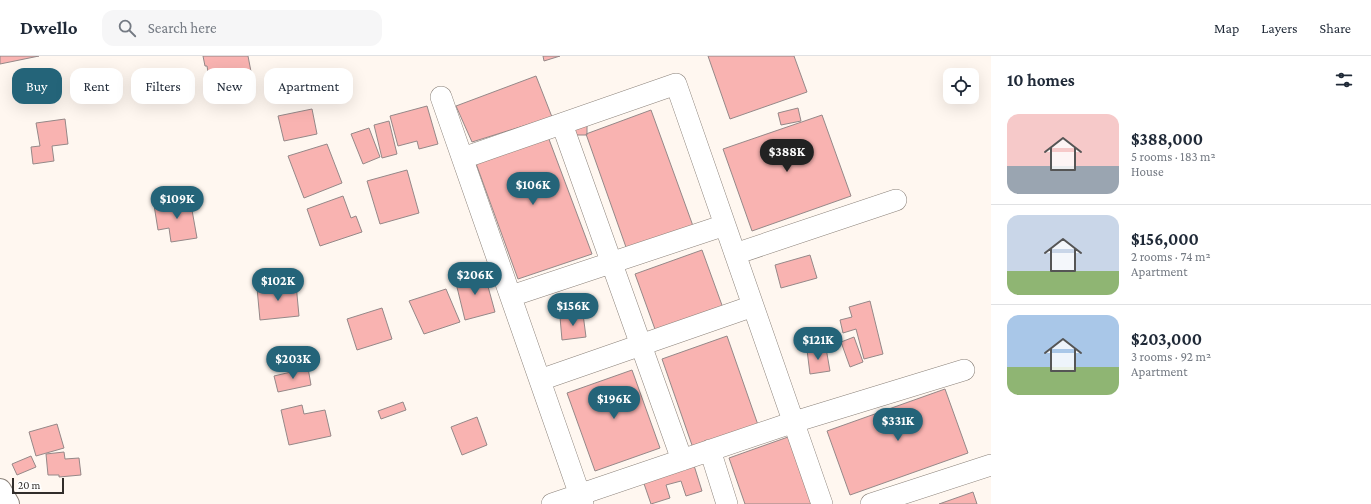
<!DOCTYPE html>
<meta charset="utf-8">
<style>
body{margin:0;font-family:"Crimson Pro",serif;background:#f6f6f7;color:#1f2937;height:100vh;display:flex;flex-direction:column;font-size:15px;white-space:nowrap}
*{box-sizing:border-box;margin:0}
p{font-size:13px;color:#747a83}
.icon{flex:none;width:22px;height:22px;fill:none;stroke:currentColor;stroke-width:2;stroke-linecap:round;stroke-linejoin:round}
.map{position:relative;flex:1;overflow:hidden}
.sheet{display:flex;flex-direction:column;background:#fff;width:380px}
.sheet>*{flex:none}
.hud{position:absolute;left:12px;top:12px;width:380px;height:36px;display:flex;gap:8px}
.tools{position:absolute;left:943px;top:12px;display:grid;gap:8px}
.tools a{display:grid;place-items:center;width:36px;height:36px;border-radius:8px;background:#fff;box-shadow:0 4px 16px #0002;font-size:20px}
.scale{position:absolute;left:12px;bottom:10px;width:52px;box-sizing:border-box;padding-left:4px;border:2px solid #312d2a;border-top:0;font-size:11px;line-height:14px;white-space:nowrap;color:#312d2a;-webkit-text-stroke:3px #fff;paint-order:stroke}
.price{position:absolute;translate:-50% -34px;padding:0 9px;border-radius:14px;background:#246479;color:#fff;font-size:13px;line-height:26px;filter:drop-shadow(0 1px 2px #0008)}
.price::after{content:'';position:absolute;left:50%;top:24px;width:12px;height:9px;margin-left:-6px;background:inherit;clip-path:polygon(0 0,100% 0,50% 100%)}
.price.on{background:#222;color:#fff}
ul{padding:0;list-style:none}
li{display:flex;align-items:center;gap:12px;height:100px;padding:0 16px}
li+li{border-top:1px solid #e0e1e3}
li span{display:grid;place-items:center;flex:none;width:112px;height:80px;border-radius:12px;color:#555}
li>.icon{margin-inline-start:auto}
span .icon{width:48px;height:48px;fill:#fffc;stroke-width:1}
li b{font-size:17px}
h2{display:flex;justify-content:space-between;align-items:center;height:48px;padding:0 16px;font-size:17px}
.pill{padding:0 14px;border-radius:12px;background:#fff;box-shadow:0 4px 16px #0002;font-size:14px;line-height:36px}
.pill.on{background:#246479;color:#fff}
header{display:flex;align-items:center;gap:24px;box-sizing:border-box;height:56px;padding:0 20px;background:#fff;border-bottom:1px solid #e0e1e3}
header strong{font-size:19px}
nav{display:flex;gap:22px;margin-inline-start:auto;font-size:14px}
.search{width:280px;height:36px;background:#f6f6f7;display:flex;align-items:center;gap:10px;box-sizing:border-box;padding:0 14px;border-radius:12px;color:#747a83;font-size:15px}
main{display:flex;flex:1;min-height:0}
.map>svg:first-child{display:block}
.building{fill:#f9b3b1;stroke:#958888}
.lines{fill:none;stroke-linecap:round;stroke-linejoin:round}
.minor-casing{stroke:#8b827a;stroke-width:22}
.tertiary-casing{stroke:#8b827a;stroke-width:24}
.minor{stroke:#fff;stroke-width:21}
.tertiary{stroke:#fff;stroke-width:22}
</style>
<header>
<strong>Dwello</strong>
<div class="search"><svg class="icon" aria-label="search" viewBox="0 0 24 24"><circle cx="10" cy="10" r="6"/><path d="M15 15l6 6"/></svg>Search here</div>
<nav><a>Map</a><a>Layers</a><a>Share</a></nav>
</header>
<main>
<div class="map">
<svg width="991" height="448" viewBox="0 0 991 448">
<rect width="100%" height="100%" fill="#fff7f0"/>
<path class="building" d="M0,0H39L0,8Z
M203,0H248L253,26L211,34L207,10H205Z
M543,0H560L544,5Z
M708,0H794L807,36L730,63Z
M536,20L552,61L472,86L456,50Z
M427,50L438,88L419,93L417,85L398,90L390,60Z
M798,52L801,65L781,69L778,57Z
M312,53L317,78L284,85L278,60Z
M651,54L693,170L627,194L586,78Z
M822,59L851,140L752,175L723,93Z
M587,62V79H572L571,63Z
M65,63L68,88L52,90L54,105L33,108L31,91L40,90L36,67Z
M389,65L397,98L382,102L374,69Z
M369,72L380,101L363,108L351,78Z
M547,78L592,198L518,223L474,102Z
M327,88L342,127L304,142L288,100Z
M407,114L419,157L380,168L367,125Z
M343,140L351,162L356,160L362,176L320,190L307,153Z
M190,143L197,182L171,186L169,172L158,174L154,149Z
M702,194L723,252L656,276L635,218Z
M810,199L817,222L781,232L775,209Z
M484,216L495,256L465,264L455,223Z
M296,228L299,260L260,264L257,232Z
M446,233L460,266L424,278L409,245Z
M870,245L883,298L864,303L856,273L843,277L840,264L852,261L849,251Z
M382,252L392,283L357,294L347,263Z
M583,258L586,281L562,284L560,261Z
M727,280L758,369L693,392L662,303Z
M854,281L863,306L850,311L841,286Z
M826,292L830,315L810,318L807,294Z
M308,312L311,329L278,336L274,320Z
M632,314L660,392L595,415L567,337Z
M945,333L968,397L850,439L827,375Z
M403,346L406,354L381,363L378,355Z
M302,349L304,358L325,354L331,380L289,389L281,354Z
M477,361L487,389L462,399L451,371Z
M57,368L64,392L36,400L29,376Z
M788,381L812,448H745L729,402Z
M64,396L65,403L79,402L81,419L59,421V419H48L46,398Z
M31,400L36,411L17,419L12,408Z
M692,403L702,435L686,440L681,425L666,429L670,442L651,448L641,419Z
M973,436L977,448H939Z"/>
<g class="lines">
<g class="minor-casing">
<path id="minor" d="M441,41L583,448
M562,68L682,404
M463,102L676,28L822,448
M735,198L896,144
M511,240L725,169
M540,324L753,250
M710,394L727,448
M552,448L794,366L964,314
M871,448L991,409"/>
</g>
<g class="tertiary-casing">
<path id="tertiary" d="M0,434L8,448"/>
</g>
<use href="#minor" class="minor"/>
<use href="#tertiary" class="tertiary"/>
</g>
</svg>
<div class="tools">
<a><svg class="icon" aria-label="locate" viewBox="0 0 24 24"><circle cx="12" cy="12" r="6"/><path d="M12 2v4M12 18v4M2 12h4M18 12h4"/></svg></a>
</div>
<div class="scale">20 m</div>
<b class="price on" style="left:787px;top:117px">$388K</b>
<b class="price" style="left:533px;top:150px">$106K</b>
<b class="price" style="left:177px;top:164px">$109K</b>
<b class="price" style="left:475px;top:240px">$206K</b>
<b class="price" style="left:278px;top:246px">$102K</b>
<b class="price" style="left:573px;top:271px">$156K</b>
<b class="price" style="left:818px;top:305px">$121K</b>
<b class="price" style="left:293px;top:324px">$203K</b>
<b class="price" style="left:614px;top:364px">$196K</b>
<b class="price" style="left:898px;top:386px">$331K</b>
<div class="hud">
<a class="pill on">Buy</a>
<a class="pill">Rent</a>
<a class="pill">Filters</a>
<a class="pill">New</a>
<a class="pill">Apartment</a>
</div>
</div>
<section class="sheet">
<h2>10 homes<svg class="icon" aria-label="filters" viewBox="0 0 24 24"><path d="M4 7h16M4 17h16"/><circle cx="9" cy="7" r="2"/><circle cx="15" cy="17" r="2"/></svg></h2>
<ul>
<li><span style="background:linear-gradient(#f6c9c9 65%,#9aa5b1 0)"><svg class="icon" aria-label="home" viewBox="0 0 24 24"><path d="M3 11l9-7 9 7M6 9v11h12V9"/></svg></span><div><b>$388,000</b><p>5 rooms · 183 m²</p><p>House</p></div></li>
<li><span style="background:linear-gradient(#c9d6e8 70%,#8fb573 0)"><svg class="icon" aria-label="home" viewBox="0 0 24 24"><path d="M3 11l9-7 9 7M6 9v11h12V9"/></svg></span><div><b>$156,000</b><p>2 rooms · 74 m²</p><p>Apartment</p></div></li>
<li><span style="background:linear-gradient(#a9c7e8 65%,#8fb573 0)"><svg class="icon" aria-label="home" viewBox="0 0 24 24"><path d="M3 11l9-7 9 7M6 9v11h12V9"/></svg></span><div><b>$203,000</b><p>3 rooms · 92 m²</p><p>Apartment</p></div></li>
</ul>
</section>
</main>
